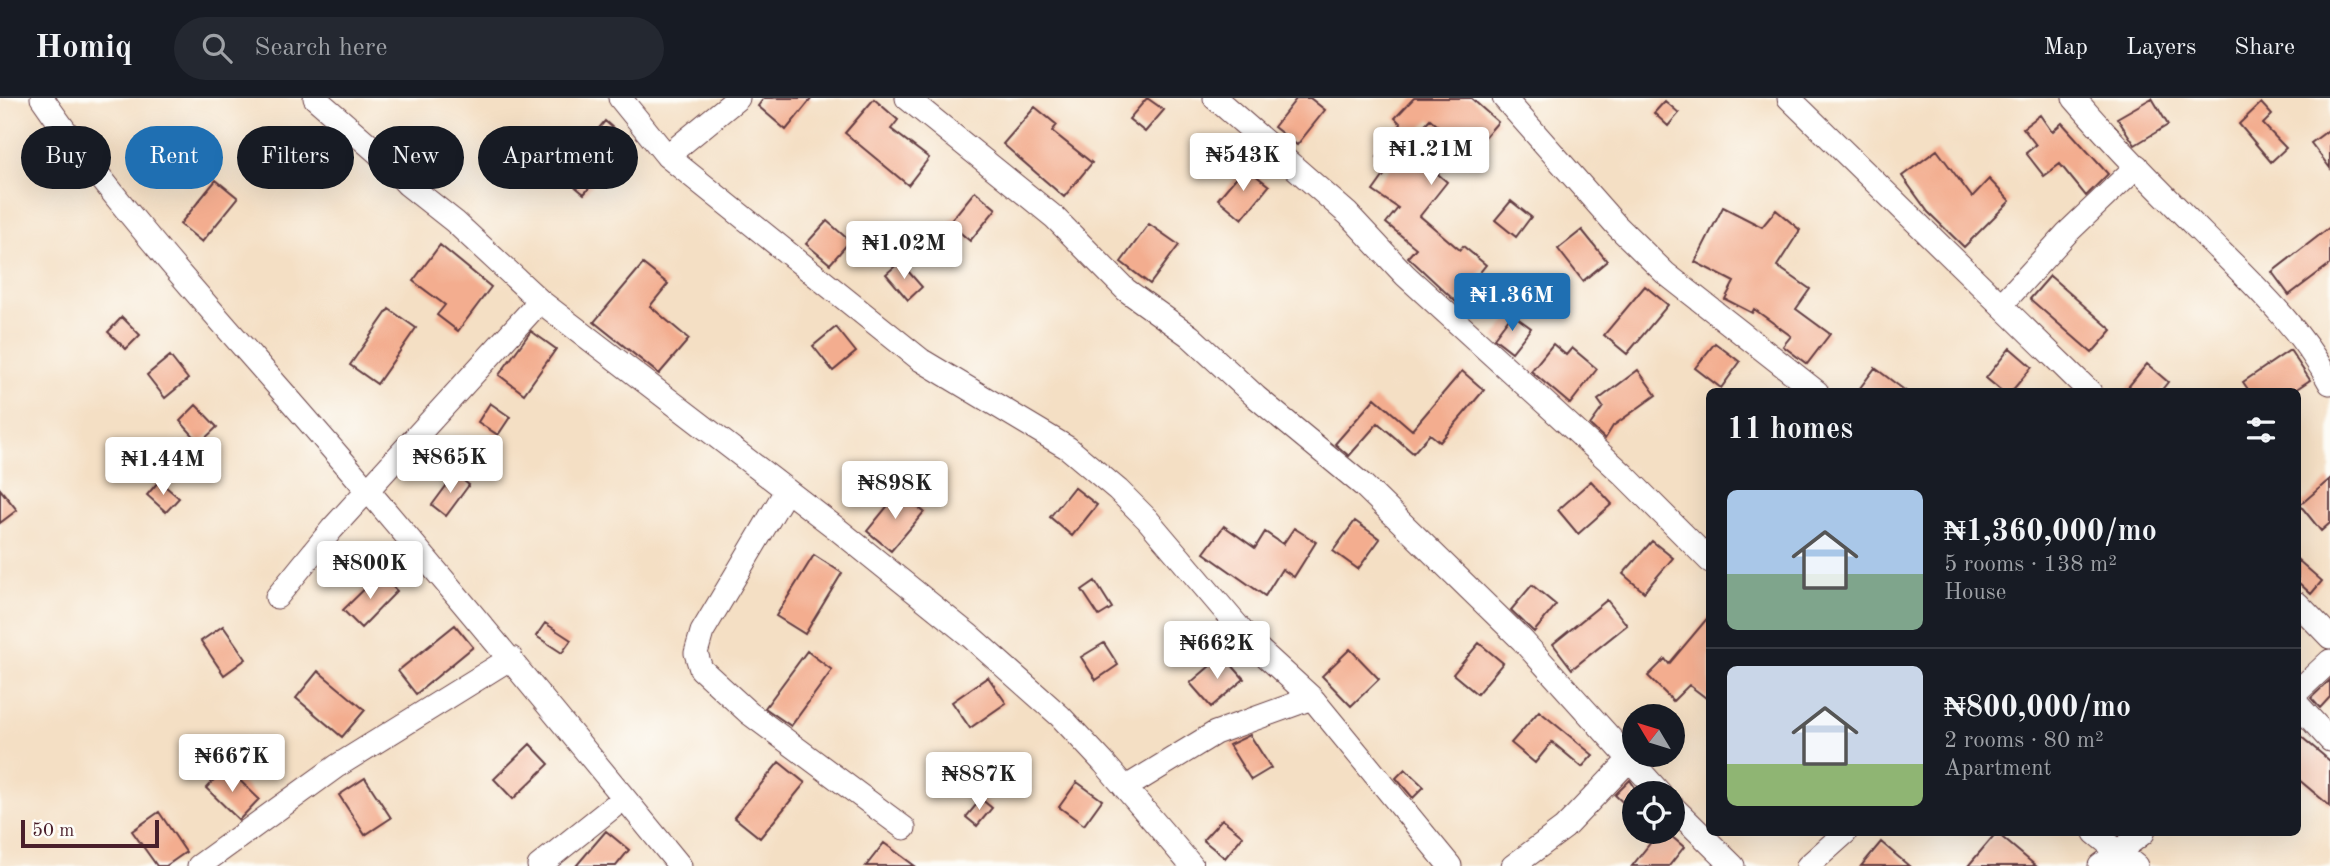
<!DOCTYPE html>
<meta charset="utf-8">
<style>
body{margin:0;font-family:"Old Standard TT",serif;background:#242831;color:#f1f3f6;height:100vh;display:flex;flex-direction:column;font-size:26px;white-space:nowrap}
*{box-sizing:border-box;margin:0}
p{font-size:23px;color:#9ea1a6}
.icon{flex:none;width:38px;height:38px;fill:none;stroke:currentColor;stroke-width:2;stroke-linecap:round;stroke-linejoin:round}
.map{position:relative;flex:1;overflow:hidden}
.panel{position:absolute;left:1706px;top:290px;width:595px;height:448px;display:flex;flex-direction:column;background:#171b24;border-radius:10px;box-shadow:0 7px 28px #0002}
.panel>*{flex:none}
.hud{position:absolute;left:21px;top:28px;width:665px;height:63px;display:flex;gap:14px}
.needle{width:46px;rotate:308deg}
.controls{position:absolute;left:1622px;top:606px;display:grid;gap:14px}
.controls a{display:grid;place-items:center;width:63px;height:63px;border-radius:50%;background:#171b24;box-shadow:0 7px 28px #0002;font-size:35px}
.scale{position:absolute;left:21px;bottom:18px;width:138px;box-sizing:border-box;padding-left:7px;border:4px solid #4a1f2b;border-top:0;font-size:19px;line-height:24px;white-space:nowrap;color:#4a1f2b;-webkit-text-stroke:5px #fdfcf7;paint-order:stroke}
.price{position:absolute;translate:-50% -60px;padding:0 16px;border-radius:7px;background:#fff;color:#222;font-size:23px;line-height:46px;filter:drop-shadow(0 2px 4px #0008)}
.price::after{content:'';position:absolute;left:50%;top:42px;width:21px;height:16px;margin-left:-10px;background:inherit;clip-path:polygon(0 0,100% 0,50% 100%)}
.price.active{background:#1f6fb2;color:#fff}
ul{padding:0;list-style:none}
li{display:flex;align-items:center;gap:21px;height:175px;padding:0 21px}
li+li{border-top:2px solid #363941}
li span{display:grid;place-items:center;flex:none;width:196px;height:140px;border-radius:10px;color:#555}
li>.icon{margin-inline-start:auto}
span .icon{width:84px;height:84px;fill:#fffc;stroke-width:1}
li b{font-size:30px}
h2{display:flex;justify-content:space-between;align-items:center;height:84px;padding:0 21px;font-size:30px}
.chip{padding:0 24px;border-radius:32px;background:#171b24;box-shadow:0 7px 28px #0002;font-size:24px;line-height:63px}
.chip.active{background:#1f6fb2;color:#fff}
header{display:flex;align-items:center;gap:42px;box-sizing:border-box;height:98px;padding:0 35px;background:#171b24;border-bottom:2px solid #363941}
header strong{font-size:33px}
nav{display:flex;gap:38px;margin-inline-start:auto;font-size:24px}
.search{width:490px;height:63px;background:#242831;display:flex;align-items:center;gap:18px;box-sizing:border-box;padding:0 24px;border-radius:38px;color:#9ea1a6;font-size:26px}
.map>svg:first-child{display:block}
.building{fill:#f3ad8f}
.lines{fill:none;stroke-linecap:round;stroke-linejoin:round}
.minor-casing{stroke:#643c42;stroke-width:25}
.minor{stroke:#fff;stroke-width:23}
</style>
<header>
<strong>Homiq</strong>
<div class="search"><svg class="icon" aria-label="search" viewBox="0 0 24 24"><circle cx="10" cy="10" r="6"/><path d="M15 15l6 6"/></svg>Search here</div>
<nav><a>Map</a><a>Layers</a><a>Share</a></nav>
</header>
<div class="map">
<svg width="2330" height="768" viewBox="0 0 2330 768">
<rect width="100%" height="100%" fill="#fdfcf7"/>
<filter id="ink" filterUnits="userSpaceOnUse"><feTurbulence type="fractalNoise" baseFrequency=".0143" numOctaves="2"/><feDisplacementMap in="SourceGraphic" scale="14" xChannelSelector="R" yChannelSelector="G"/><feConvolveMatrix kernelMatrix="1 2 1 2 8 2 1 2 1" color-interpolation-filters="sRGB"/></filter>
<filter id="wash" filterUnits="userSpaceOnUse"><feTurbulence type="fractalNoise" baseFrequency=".00686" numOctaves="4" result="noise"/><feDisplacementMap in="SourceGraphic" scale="28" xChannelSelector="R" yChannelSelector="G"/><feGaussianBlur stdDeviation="1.57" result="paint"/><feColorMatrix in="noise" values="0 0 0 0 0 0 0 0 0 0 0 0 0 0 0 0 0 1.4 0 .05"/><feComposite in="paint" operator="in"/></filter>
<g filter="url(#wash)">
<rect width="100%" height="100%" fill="#f4dfc4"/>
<g id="blocks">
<path class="building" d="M764,0H812L786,32L758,8Z
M1147,0L1164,12L1145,34L1129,21Z
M1297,0H1310L1325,12L1297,47L1274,29Z
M1414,0H1471L1498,24L1470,56L1430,21L1405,48L1447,84L1420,118L1460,152L1463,148L1486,167L1456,204L1408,159L1416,150L1386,125L1398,110L1373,93L1390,69L1377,59L1401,26L1395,20Z
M2152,0L2168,27L2135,47L2117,20Z
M874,1L898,22L891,31L929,60L908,87L845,35Z
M1665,3L1679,15L1668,28L1654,15Z
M2261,5L2272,17L2263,26L2286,50L2271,64L2239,26Z
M1035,9L1057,27L1052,33L1092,65L1064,99L1003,46Z
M2040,17L2052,34L2062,25L2108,76L2086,98L2060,66L2044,78L2026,55L2036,47L2023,30Z
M605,23L629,44L584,96L560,76Z
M2330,31V70L2311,45Z
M1937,52L1972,99L1989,81L2010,103L1964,149L1928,114L1902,78Z
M1245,69L1269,88L1242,121L1218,101Z
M216,82L238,100L202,144L180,126Z
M975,93L996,111L970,143L949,125Z
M1511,103L1531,119L1516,139L1495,122Z
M1723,109L1762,129L1776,112L1800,132L1777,168L1810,191L1796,211L1830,236L1807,266L1783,248L1791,238L1754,211L1752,215L1725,201L1734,184L1695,164Z
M827,123L850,143L830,166L806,146Z
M1149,126L1179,147L1150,186L1121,164Z
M2330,129V166L2289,197L2272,174Z
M1582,132L1607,163L1583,183L1558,151Z
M440,147L491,189L458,233L437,217L445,207L413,183Z
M900,164L922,189L908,202L886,176Z
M643,166L668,186L650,208L689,241L659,276L594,224Z
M2050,178L2112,232L2092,255L2030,201Z
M1645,188L1668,207L1627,256L1604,237Z
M389,211L416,230L377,286L350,267Z
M1512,216L1531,230L1512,254L1494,240Z
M122,219L140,237L126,251L108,234Z
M836,229L856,254L833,273L813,248Z
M531,233L556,251L524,296L499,277Z
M1715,245L1740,264L1721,290L1695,270Z
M1553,246L1566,257L1572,250L1597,271L1570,306L1531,273Z
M2010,250L2032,269L2011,294H2003L1986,280Z
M2290,252L2310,282L2292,294H2250L2243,284Z
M170,258L188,281L165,300L147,277Z
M2147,266L2168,284L2160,294H2124Z
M1875,270L1907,294H1857Z
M1638,272L1656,297L1613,328L1605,341L1590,327L1603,309L1598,302Z
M1462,273L1484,292L1440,344L1430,336L1413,355L1378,325L1349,358L1335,346L1375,300L1412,332Z
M490,305L510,319L498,337L478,324Z
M196,307L217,329L200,345L180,323Z
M455,376L469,387L446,418L432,407Z
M2330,381V425L2321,433L2300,407Z
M159,383L179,400L166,414L147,397Z
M1591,383L1612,406L1578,436L1558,412Z
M1074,389L1097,407L1072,438L1050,419Z
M0,391L17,412L0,425Z
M899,394L924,414L891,453L867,433Z
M1355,423L1380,441L1358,471L1333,453Z
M1224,428L1255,450L1265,434L1283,446L1294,430L1316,444L1294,479L1282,471L1265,498L1204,455Z
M1652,443L1673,460L1644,494L1623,476Z
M814,457L842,475L805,536L776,518Z
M2298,462L2322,483L2311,496L2298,484Z
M380,476L397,493L361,530L343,512Z
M1095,483L1112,510L1099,518L1082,492Z
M1532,487L1556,507L1534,534L1511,512Z
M1607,502L1627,527L1572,571L1553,546Z
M1710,517V603L1689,587L1673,603L1648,578L1665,561L1669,566Z
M545,525L571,542L562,555L536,538Z
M455,527L473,549L416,596L398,573Z
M223,528L246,561L224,577L201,543Z
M1104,545L1118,567L1096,582L1081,559Z
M1479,545L1503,565L1477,596L1453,576Z
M1350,551L1379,581L1351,608L1322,578Z
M807,553L832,572L791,628L765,610Z
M1223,557L1244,581L1211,609L1190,585Z
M318,573L365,612L342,639L296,600Z
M988,579L1006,605L970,630L952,604Z
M2330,582V599L2320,610L2311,600Z
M1539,613L1593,657L1582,669L1552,644L1535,665L1511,645Z
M2298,636L2330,663V708L2298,681Z
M1250,637L1271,670L1251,682L1229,647Z
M530,646L549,666L513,701L494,681Z
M779,664L805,685L760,740L734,719Z
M226,669L259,701L239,722L206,690Z
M1405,671L1424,689L1413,700L1396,680Z
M365,680L391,720L365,737L339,697Z
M1630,682L1634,688V715L1615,697Z
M1077,684L1102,702L1084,727L1059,709Z
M981,701L992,710L977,728L966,719Z
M159,714L186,754L166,768H157L132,733Z
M1222,721L1243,738L1225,760L1203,742Z
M606,733L629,752L616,768H576Z
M1660,733H1665L1684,749L1669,768H1632Z
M1996,735H1997L2036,768H1968Z
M1881,744L1909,768H1861Z
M884,745L915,768H866Z"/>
</g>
</g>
<g filter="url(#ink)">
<use href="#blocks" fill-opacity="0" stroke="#643c42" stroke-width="2"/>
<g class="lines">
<g class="minor-casing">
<path id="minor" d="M42,0C127,123 231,233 328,346C448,485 564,626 680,768
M315,0L377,54L407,86L455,124L540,203L836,430L970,538L1060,618L1104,665L1192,768
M620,0L667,58L921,262L1068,350L1118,392L1147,421L1253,546L1312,600L1450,768
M907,0L1054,119L1126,192L1190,238L1256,299L1364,388L1522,542L1660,695
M1215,0L1348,116L1405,177L1624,377L1710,463
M1504,0L1617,128L1665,175L1817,294
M1789,0L2090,294
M2074,0C2116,49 2161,94 2206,139C2251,184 2300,229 2330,285
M667,58L738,0
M2002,206L2067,135L2137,68
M786,393L702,534L696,555L701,571L749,615L904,730
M277,499L332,431L540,203
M2298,506L2330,539
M2298,593L2330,563
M2298,607L2330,642
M1125,690L1215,635L1312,600
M1673,709L1733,768
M2095,735L2136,768
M199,768L337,668L511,560
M539,768L624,700
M1513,768L1564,730L1629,662
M1808,768L1845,735
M2100,768L2143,735"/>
</g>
<use href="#minor" class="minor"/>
</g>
</g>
</svg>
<div class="controls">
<a><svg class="needle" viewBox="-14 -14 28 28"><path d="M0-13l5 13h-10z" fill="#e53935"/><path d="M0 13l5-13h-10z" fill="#9ea1a6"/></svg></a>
<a><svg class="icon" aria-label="locate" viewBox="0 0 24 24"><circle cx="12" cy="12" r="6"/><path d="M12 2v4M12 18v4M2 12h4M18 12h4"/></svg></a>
</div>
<div class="scale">50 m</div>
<b class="price" style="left:1431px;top:89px">₦1.21M</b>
<b class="price" style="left:1243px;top:95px">₦543K</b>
<b class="price" style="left:904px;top:183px">₦1.02M</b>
<b class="price active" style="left:1512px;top:235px">₦1.36M</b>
<b class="price" style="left:450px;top:397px">₦865K</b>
<b class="price" style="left:163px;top:399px">₦1.44M</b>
<b class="price" style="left:895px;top:423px">₦898K</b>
<b class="price" style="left:370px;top:503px">₦800K</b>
<b class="price" style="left:1217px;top:583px">₦662K</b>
<b class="price" style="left:232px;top:696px">₦667K</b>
<b class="price" style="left:979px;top:714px">₦887K</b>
<div class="hud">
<a class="chip">Buy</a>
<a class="chip active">Rent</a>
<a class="chip">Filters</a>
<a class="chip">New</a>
<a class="chip">Apartment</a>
</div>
<section class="panel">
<h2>11 homes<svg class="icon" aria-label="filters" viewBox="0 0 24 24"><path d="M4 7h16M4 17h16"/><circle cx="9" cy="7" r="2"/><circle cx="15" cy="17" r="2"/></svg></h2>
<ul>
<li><span style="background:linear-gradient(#a9c7e8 60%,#7fa58c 0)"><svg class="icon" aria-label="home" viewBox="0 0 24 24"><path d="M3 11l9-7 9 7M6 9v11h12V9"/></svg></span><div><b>₦1,360,000/mo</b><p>5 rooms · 138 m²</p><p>House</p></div></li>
<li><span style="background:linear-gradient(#c9d6e8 70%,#8fb573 0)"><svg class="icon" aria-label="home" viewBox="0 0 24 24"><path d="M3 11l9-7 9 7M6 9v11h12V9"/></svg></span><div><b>₦800,000/mo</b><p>2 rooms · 80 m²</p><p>Apartment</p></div></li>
</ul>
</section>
</div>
